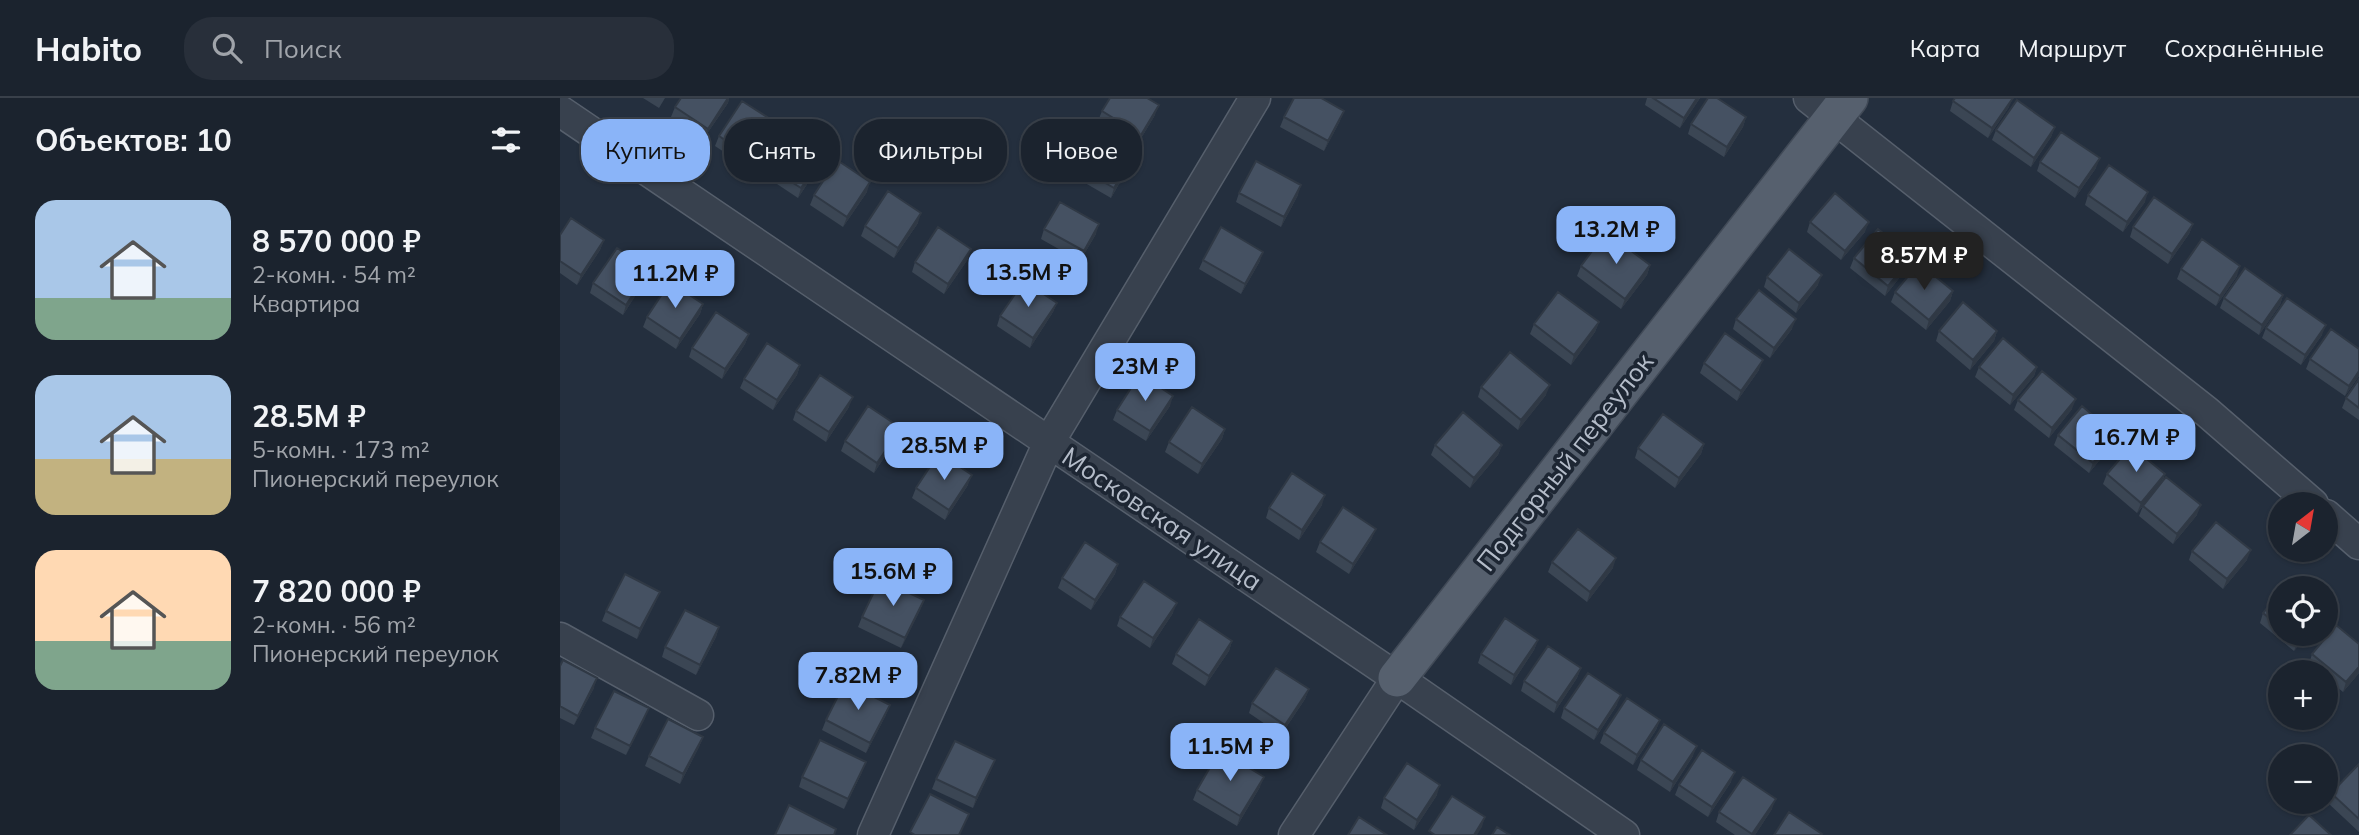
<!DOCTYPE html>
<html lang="ru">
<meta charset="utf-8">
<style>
body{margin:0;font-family:Mulish,sans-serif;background:#282f3a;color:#f1f3f6;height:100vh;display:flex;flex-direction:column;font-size:26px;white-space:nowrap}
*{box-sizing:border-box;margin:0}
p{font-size:23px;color:#a0a4aa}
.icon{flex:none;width:38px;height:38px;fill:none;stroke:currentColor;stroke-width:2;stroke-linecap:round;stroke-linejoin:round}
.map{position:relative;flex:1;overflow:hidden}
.panel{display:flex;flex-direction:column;background:#1b232e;width:560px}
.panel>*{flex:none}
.guide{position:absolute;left:21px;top:21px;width:665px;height:63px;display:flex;gap:14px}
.needle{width:46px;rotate:31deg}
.controls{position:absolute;left:1708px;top:394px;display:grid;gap:14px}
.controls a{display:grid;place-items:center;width:70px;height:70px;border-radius:50%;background:#1b232e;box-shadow:0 2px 5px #0004,0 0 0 2px #39404a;font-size:35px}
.price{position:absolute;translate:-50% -60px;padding:0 16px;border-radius:14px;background:#8ab4f8;color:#111;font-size:23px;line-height:46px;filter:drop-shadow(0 2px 4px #0008)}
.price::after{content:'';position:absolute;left:50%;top:42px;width:21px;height:16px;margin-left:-10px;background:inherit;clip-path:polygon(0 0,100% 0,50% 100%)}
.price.on{background:#222;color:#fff}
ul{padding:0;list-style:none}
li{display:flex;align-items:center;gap:21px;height:175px;padding:0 35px}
li span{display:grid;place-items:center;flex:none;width:196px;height:140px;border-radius:21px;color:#555}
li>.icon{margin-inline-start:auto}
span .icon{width:84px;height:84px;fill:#fffc;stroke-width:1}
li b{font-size:30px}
h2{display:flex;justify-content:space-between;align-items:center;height:84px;padding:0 35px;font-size:30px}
.pill{padding:0 24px;border-radius:28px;background:#1b232e;box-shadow:0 2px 5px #0004,0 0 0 2px #39404a;font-size:24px;line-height:63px}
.pill.on{background:#8ab4f8;color:#111}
header{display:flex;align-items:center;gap:42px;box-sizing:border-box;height:98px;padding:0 35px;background:#1b232e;border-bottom:2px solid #39404a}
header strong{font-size:33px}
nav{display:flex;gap:38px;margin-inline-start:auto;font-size:24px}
.search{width:490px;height:63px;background:#282f3a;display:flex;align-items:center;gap:18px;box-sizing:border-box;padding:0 24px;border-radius:28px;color:#a0a4aa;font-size:26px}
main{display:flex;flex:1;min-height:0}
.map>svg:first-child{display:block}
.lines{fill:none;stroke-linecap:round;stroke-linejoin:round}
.minor-casing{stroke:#565f6c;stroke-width:33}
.major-casing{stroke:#414a57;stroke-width:40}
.minor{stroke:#38414e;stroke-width:30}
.major{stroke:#56606e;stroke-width:37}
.wall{fill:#3b4654}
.shaded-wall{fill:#303945}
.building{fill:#455162;stroke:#303945;stroke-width:2}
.labels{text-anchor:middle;stroke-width:7;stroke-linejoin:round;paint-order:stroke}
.street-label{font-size:26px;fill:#b4bcc9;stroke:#1d2633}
</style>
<header>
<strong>Habito</strong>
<div class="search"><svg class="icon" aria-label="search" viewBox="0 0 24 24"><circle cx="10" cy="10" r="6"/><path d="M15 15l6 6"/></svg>Поиск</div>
<nav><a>Карта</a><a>Маршрут</a><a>Сохранённые</a></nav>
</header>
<main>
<section class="panel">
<h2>Объектов: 10<svg class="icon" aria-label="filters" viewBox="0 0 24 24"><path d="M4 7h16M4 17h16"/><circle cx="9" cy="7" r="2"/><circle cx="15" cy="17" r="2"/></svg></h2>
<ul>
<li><span style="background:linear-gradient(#a9c7e8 70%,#7fa58c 0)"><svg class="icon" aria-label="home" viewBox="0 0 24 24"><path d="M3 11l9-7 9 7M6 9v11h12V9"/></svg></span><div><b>8 570 000 ₽</b><p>2-комн. · 54 m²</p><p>Квартира</p></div></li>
<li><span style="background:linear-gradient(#a9c7e8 60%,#c2b280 0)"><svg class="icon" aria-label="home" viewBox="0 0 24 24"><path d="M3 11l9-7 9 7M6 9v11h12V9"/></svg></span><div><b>28.5M ₽</b><p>5-комн. · 173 m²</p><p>Пионерский переулок</p></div></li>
<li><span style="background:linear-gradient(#ffd9b3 65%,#7fa58c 0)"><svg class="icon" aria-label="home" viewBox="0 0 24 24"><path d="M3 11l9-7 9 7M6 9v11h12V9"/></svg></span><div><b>7 820 000 ₽</b><p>2-комн. · 56 m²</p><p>Пионерский переулок</p></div></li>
</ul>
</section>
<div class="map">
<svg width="1799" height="737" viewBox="0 0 1799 737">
<rect width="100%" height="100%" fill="#242f3e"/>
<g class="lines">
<g class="minor-casing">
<path id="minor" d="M1249,0L1647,314L1753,406
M0,13L837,580L1064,737
M1766,417L1799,446
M0,540L138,617
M313,737L489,344L695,0
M734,737L837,580"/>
</g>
<g class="major-casing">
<path id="major" d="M837,580L1289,0"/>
</g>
<use href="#minor" class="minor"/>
<use href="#major" class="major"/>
</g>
<path class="wall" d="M83,0H105L99,10Z
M121,0H169L168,5L144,40L111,19L115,9Z
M1087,0H1140L1120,30L1085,7Z
M1393,3L1449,9L1428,40L1390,13Z
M542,13L595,17L577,47L538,23Z
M724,19L780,23L764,53L720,29Z
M1186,19L1183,29L1164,59L1128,36L1131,26Z
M215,24L211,34L188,70L155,48L159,38Z
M1495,29L1491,39L1471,69L1432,42L1436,32Z
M571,62L567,72L551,100L513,78L516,68Z
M1480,64L1536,70L1515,100L1477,73Z
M261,65L238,100L205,78L208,69Z
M307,94L283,129L250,107L254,97Z
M679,95L738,97L721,129L676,104Z
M1528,97L1585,104L1563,134L1525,107Z
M1250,124L1305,134L1281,162L1247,134Z
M358,125L334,160L301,138L305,128Z
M1633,126L1629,136L1608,166L1570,139L1573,129Z
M484,131L536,136L520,163L481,141Z
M0,137L44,142L40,152L17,187L0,175Z
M1352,159L1348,169L1325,198L1290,170L1294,160Z
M408,161L384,196L352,174L355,164Z
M643,162L700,163L681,196L639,171Z
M1090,167L1087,177L1061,211L1017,178L1021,168Z
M90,171L86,181L63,217L30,195L33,185Z
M1621,171L1677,178L1656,208L1617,181Z
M1207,179L1258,187L1236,215L1204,189Z
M1393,193L1390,203L1366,232L1331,204L1335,194Z
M1723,197L1720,207L1699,237L1660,210L1664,200Z
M497,205L493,214L470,250L437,228L440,218Z
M143,206L140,216L116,251L83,229L87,219Z
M1176,221L1232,231L1210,260L1173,231Z
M1039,224L1035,234L1011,267L970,236L974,226Z
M1706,230L1762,237L1741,267L1702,240Z
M1379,233H1437L1434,243L1410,272L1376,243Z
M189,236L185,246L162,281L129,259L132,250Z
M1799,251V278L1785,298L1746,271L1750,261Z
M1144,265L1199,272L1177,303L1140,275Z
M240,267L237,277L213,312L180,290L184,281Z
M1419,269H1477L1474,278L1450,307L1415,279Z
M1799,281V322L1782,310L1786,300Z
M921,289L986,297L958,332L918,299Z
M1458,302L1512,311L1489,340L1454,312Z
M610,308L586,343L553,322L557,312Z
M289,309L266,344L233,322L236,313Z
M341,330L337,340L314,375L281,353L285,343Z
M665,331L662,341L638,376L605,354L609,344Z
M1498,337H1556L1553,346L1529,375L1494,347Z
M1144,346L1141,356L1115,390L1075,360L1078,350Z
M875,347H942L938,357L910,390L871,357Z
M1547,376H1605L1602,385L1637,417L1613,446L1579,418L1583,408L1577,415L1543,386Z
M408,387L385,422L352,400L356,390Z
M762,407L739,442L706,420L709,410Z
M812,440L789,476L756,454L760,444Z
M1632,453L1687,462L1663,491L1629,462Z
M992,464L1053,470L1027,504L988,474Z
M558,466L555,476L531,512L498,490L502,480Z
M1720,494V536H1748L1734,553L1700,525L1703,515Z
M364,502L360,512L341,550L298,529L302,519Z
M96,503L77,541L42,523L46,513Z
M613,515L590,550L557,528L560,519Z
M159,529L156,539L136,577L102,559L105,549Z
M978,542L974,552L951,587L918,565L921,556Z
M672,543L669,553L645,588L612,566L616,556Z
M1799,546V575L1783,594L1766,580V574H1758L1749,566L1752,556Z
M0,568L34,590L14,627L0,620Z
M1021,570L1017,580L994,615L961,593L964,583Z
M749,591L745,601L721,637L689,615L692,605Z
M1057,607L1034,642L1001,620L1004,610Z
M326,617L306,655L262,632L266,622Z
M85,620L66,657L31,640L35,630Z
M1100,622L1096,632L1073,667L1040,645L1044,635Z
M143,639L139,649L120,686L85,668L89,658Z
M1133,658L1110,694L1077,672L1081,662Z
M435,662L413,710L372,691L376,681Z
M1799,666V734L1768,705L1771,695Z
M302,674L284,711L239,689L242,679Z
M1171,684L1148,719L1115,697L1119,687Z
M700,689L677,728L633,702L637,692Z
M877,697L854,732L821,710L824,700Z
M1212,711L1195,737H1175L1156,724L1159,714Z"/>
<path class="shaded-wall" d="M168,0H169L168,5L144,40L148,31Z
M1137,0H1140L1120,30L1124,20Z
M1453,0L1449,9L1428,40L1432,30Z
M599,7L595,17L577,47L581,37Z
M784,13L780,23L764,53L768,43Z
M1186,19L1183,29L1164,59L1167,49Z
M215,24L211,34L188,70L192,60Z
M1495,29L1491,39L1471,69L1474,60Z
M265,55L261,65L238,100L241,90Z
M1540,60L1536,70L1515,100L1519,90Z
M571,62L567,72L551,100L554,90Z
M310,84L307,94L283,129L287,119Z
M741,87L738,97L721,129L724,119Z
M1588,94L1585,104L1563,134L1567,124Z
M361,115L358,125L334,160L338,150Z
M1309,124L1305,134L1281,162L1285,153Z
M539,126L536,136L520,163L524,153Z
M1633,126L1629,136L1608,166L1612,156Z
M44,142L40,152L17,187L21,177Z
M411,151L408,161L384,196L388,186Z
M703,154L700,163L681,196L685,186Z
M1352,159L1348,169L1325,198L1328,188Z
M1090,167L1087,177L1061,211L1065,201Z
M1680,168L1677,178L1656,208L1660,198Z
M90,171L86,181L63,217L66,207Z
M1262,177L1258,187L1236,215L1239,205Z
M1393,193L1390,203L1366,232L1369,222Z
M1723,197L1720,207L1699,237L1702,227Z
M497,205L493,214L470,250L473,240Z
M143,206L140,216L116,251L120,241Z
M1236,221L1232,231L1210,260L1214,250Z
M1039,224L1035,234L1011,267L1014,257Z
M1766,227L1762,237L1741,267L1745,257Z
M1437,233L1434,243L1410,272L1413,262Z
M189,236L185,246L162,281L165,271Z
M1203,262L1199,272L1177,303L1181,293Z
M240,267L237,277L213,312L217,302Z
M1477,269L1474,278L1450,307L1453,297Z
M1799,273V278L1785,298L1789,288Z
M990,287L986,297L958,332L961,322Z
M613,298L610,308L586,343L590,333Z
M293,299L289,309L266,344L269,334Z
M1516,301L1512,311L1489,340L1492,330Z
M341,330L337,340L314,375L317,365Z
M665,331L662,341L638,376L642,366Z
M1556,337L1553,346L1529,375L1533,365Z
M1144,346L1141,356L1115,390L1119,380Z
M942,347L938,357L910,390L914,380Z
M1605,376L1601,385L1577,415L1581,405Z
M412,377L408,387L385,422L389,412Z
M765,397L762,407L739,442L742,432Z
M1641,407L1637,417L1613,446L1617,436Z
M816,431L812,440L789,476L793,466Z
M1691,452L1687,462L1663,491L1667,481Z
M1056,460L1053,470L1027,504L1030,494Z
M558,466L555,476L531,512L535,502Z
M100,494L96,503L77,541L80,531Z
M364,502L360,512L341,550L345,540Z
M617,505L613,515L590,550L593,540Z
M159,529L156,539L136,577L140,567Z
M1744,536H1748L1734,553L1738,543Z
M978,542L974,552L951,587L954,577Z
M672,543L669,553L645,588L649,578Z
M1799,569V575L1783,594L1786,584Z
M1021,570L1017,580L994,615L997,605Z
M37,580L34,590L14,627L18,618Z
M749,591L745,601L721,637L725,627Z
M1061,597L1057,607L1034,642L1038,632Z
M330,607L326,617L306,655L310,645Z
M89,610L85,620L66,657L70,648Z
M1100,622L1096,632L1073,667L1077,657Z
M143,639L139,649L120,686L123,676Z
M1137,648L1133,658L1110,694L1113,684Z
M435,662L431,672L413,710L416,700Z
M306,664L302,674L284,711L288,701Z
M1175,674L1171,684L1148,719L1152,709Z
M704,679L700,689L677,728L680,718Z
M880,687L877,697L854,732L857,722Z
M1216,701L1212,711L1195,737H1192Z
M925,719L922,729L917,737H914Z"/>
<path class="building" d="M121,0H168L148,31L115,9Z
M550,0H587L599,7L581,37L542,13Z
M734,0H761L784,13L768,43L724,19Z
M1093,0H1137L1124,20Z
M1148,0H1157L1186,19L1167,49L1131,26Z
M1395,0H1453L1432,30L1393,3Z
M1457,2L1495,29L1474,60L1436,32Z
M182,3L215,24L192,60L159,38Z
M232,33L265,55L241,90L208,69Z
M1501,34L1540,60L1519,90L1480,64Z
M532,40L571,62L554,90L516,68Z
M277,62L310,84L287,119L254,97Z
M696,63L741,87L724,119L679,95Z
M1549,67L1588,94L1567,124L1528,97Z
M328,93L361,115L338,150L305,128Z
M1275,95L1309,124L1285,153L1250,124Z
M1594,99L1633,126L1612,156L1573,129Z
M500,104L539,126L524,153L484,131Z
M11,120L44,142L21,177L0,163V137Z
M378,129L411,151L388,186L355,164Z
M661,129L703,154L685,186L643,162Z
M1318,131L1352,159L1328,188L1294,160Z
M1046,134L1090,167L1065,201L1021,168Z
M1642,141L1680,168L1660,198L1621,171Z
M57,150L90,171L66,207L33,185Z
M1229,151L1262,177L1239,205L1207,179Z
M1359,165L1393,193L1369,222L1335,194Z
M1685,170L1723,197L1702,227L1664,200Z
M464,183L497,205L473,240L440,218Z
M110,184L143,206L120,241L87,219Z
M1199,192L1236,221L1214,250L1176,221Z
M998,194L1039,224L1014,257L974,226Z
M1727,200L1766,227L1745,257L1706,230Z
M1403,204L1437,233L1413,262L1379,233Z
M156,214L189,236L165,271L132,250Z
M1771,231L1799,251V273L1789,288L1750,261Z
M1165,235L1203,262L1181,293L1144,265Z
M1443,240L1477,269L1453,297L1419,269Z
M207,245L240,267L217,302L184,281Z
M950,254L990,287L961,322L921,289Z
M1482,273L1516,301L1492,330L1458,302Z
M580,276L613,298L590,333L557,312Z
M260,277L293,299L269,334L236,313Z
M1799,281V310L1786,300Z
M308,308L341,330L317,365L285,343Z
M1522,308L1556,337L1533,365L1498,337Z
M632,309L665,331L642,366L609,344Z
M903,314L942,347L914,380L875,347Z
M1103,316L1144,346L1119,380L1078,350Z
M1571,348L1605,376L1581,405L1547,376Z
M379,355L412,377L389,412L356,390Z
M732,375L765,397L742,432L709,410Z
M1606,379L1641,407L1617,436L1583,408Z
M783,409L816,431L793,466L760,444Z
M1656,424L1691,452L1667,481L1632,453Z
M1018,431L1056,460L1030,494L992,464Z
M525,444L558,466L535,502L502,480Z
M65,476L100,494L80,531L46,513Z
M320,481L364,502L345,540L302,519Z
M584,483L617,505L593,540L560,519Z
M1727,486L1732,490H1724Z
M1720,494V529L1703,515Z
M125,512L159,529L140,567L105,549Z
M945,520L978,542L954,577L921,556Z
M639,521L672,543L649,578L616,556Z
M1776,527L1799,546V569L1786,584L1752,556Z
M1728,536H1744L1738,543Z
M988,548L1021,570L997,605L964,583Z
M3,562L37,580L18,618L0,608V568Z
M716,570L749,591L725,627L692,605Z
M1028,575L1061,597L1038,632L1004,610Z
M285,584L330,607L310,645L266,622Z
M54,593L89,610L70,648L35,630Z
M1067,600L1100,622L1077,657L1044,635Z
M108,621L143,639L123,676L89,658Z
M1104,626L1137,648L1113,684L1081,662Z
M260,642L306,664L288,701L242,679Z
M395,643L435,662L416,700L376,681Z
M660,652L704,679L680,718L637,692Z
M1142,652L1175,674L1152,709L1119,687Z
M847,665L880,687L857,722L824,700Z
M1799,666V721L1771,695Z
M1183,679L1216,701L1192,736L1159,714Z
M370,696L409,716L399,737H355L350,734Z
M892,698L925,719L914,737H875L869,733Z
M229,707L276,731L274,737H215Z
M1229,714L1262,736L1261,737H1214Z
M1749,717L1771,737H1730Z
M799,719L827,737H788Z
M937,729L950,737H932Z"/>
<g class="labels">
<g class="street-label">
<text transform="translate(1005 364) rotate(-52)" y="9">Подгорный переулок</text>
<text transform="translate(602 421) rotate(34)" y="9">Московская улица</text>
</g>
</g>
</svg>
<div class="controls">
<a><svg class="needle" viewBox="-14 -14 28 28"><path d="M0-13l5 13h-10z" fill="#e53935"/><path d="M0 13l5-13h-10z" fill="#a0a4aa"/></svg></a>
<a><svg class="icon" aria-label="locate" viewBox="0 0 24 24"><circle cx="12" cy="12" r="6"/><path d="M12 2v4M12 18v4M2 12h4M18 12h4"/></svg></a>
<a>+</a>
<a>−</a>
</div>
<b class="price" style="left:1056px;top:168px">13.2M ₽</b>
<b class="price on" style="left:1364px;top:194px">8.57M ₽</b>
<b class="price" style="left:468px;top:211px">13.5M ₽</b>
<b class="price" style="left:115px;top:212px">11.2M ₽</b>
<b class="price" style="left:585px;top:305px">23M ₽</b>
<b class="price" style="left:1576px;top:376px">16.7M ₽</b>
<b class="price" style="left:384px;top:384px">28.5M ₽</b>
<b class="price" style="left:333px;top:510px">15.6M ₽</b>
<b class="price" style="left:298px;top:614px">7.82M ₽</b>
<b class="price" style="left:670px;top:685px">11.5M ₽</b>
<div class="guide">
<a class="pill on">Купить</a>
<a class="pill">Снять</a>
<a class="pill">Фильтры</a>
<a class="pill">Новое</a>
</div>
</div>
</main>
